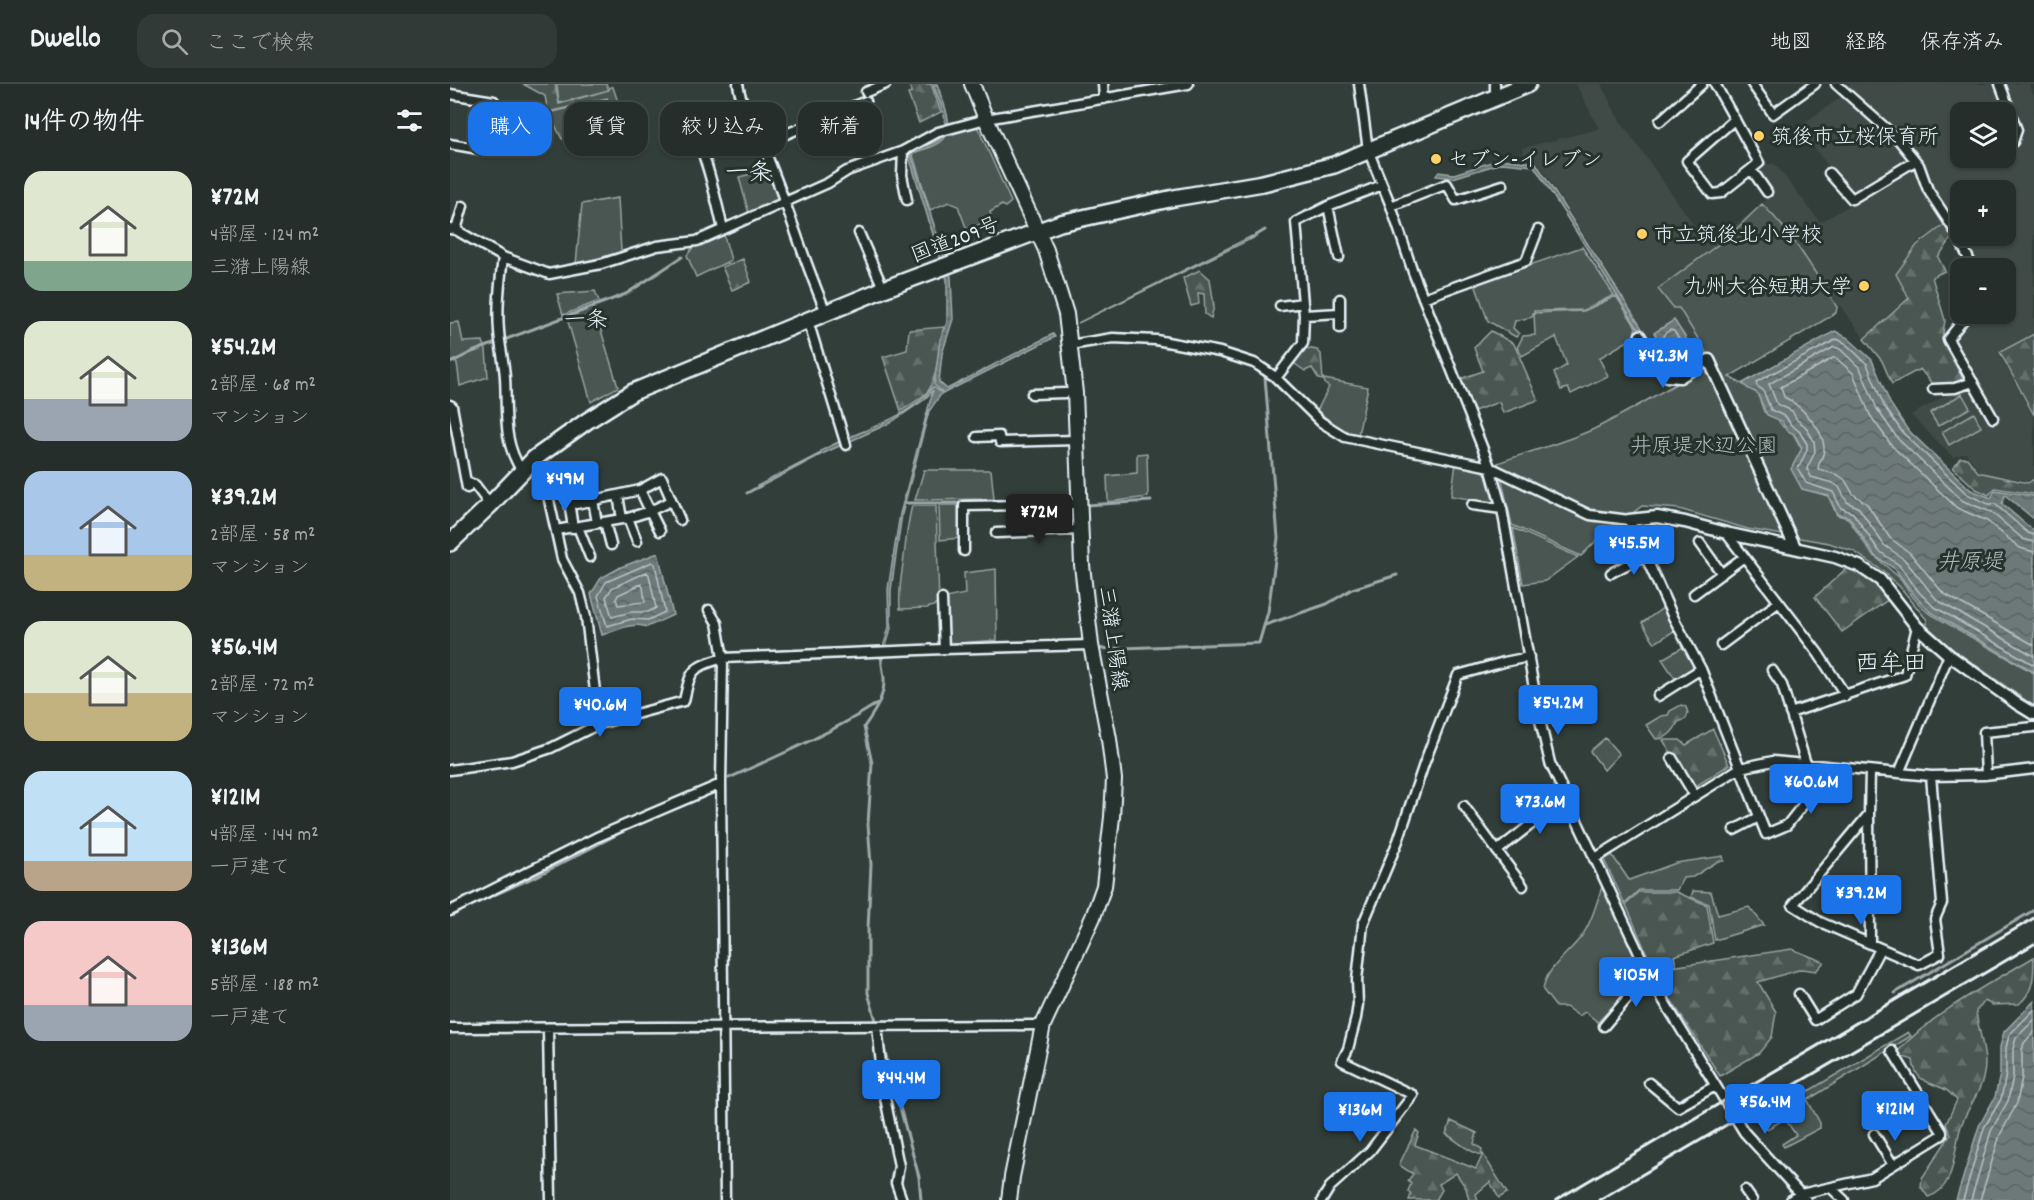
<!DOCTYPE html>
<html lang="ja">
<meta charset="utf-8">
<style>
body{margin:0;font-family:Dekko,"Klee One",sans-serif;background:#323a37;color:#f1f3f6;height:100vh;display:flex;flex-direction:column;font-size:22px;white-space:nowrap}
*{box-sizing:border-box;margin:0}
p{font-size:20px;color:#a4a8a9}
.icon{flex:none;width:33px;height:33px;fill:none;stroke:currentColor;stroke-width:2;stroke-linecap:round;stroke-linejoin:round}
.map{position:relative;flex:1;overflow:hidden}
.side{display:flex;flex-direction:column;background:#262e2b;width:450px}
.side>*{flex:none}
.top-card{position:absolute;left:18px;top:18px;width:570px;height:54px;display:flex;gap:12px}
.tools{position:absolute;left:1500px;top:18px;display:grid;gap:12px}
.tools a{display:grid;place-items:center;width:66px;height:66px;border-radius:12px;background:#262e2b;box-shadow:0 2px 4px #0004,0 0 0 2px #424a47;font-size:30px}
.price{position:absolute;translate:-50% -51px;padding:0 14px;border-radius:6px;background:#1a73e8;color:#fff;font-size:20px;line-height:39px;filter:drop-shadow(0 2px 3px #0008)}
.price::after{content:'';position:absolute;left:50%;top:36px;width:18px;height:14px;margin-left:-9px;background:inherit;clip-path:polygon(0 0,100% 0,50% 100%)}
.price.current{background:#222;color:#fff}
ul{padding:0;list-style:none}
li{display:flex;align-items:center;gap:18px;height:150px;padding:0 24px}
li span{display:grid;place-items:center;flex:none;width:168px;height:120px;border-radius:18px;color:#555}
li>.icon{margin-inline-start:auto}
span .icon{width:72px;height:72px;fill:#fffc;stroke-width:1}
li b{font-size:26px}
h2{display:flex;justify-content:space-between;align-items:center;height:72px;padding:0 24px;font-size:26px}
.chip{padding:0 21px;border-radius:18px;background:#262e2b;box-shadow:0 2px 4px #0004,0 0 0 2px #424a47;font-size:21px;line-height:54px}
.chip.current{background:#1a73e8;color:#fff}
header{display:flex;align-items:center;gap:36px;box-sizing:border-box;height:84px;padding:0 30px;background:#262e2b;border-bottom:2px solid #424a47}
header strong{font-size:28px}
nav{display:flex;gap:33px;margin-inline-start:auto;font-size:21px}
.search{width:420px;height:54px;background:#323a37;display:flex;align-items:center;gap:15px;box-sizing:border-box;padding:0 21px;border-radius:18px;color:#a4a8a9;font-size:22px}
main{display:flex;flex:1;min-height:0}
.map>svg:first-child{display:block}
.built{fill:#3f4b46;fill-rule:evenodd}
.green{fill:#495651;stroke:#98a4a4;stroke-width:1.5}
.forest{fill:url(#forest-firs);stroke:#98a4a4;stroke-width:1.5}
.water{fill:url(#water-waves);stroke:#9ea9ab;stroke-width:1.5}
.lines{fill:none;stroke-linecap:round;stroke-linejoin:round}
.shore{stroke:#b7c1c5;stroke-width:1.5}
.stream{stroke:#9ea9ab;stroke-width:3}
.minor-casing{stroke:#e8f1f8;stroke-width:13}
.tertiary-casing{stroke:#e8f1f8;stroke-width:15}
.primary-casing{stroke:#e8f1f8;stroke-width:18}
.trunk-casing{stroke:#e8f1f8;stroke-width:20}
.minor{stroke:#26332d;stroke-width:8}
.tertiary{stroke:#26332d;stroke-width:10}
.primary{stroke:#26332d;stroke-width:14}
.trunk{stroke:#26332d;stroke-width:15}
.rail{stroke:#e8f1f8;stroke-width:3}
.poi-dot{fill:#ffd166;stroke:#26332d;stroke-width:2}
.labels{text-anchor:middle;stroke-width:6;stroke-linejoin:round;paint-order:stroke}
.poi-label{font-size:21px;fill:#e8f1f8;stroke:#26332d;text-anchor:start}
.street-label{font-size:21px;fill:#e8f1f8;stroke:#26332d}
.park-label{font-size:21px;fill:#b0bbbe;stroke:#26332d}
.neighbourhood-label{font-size:22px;fill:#e8f1f8;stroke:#26332d}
.water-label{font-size:22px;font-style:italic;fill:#b1bbbe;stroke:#26332d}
.quarter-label{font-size:24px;fill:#e8f1f8;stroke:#26332d}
</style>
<header>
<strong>Dwello</strong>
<div class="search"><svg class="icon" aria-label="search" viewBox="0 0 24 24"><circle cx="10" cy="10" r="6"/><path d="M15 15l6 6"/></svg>ここで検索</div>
<nav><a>地図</a><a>経路</a><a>保存済み</a></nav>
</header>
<main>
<section class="side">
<h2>14件の物件<svg class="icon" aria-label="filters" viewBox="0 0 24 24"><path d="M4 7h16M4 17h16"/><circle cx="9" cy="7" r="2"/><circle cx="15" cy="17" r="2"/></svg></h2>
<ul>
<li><span style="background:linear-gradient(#dfe7d0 75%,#7fa58c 0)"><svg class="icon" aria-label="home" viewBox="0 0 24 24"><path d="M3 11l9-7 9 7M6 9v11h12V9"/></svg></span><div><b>¥72M</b><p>4部屋 · 124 m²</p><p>三潴上陽線</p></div></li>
<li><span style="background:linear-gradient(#dfe7d0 65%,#9aa5b1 0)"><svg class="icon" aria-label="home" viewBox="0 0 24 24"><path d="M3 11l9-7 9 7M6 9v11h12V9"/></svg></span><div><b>¥54.2M</b><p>2部屋 · 68 m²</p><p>マンション</p></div></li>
<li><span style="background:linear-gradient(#a9c7e8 70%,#c2b280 0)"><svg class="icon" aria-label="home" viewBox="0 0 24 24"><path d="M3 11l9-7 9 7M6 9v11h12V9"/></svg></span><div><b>¥39.2M</b><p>2部屋 · 58 m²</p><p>マンション</p></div></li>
<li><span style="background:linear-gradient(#dfe7d0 60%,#c2b280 0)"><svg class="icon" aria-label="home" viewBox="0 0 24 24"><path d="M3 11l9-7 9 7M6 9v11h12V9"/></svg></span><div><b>¥56.4M</b><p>2部屋 · 72 m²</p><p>マンション</p></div></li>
<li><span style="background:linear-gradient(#bfe0f5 75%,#b9a48a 0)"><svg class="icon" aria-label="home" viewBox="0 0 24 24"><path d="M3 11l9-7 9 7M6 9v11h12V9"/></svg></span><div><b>¥121M</b><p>4部屋 · 144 m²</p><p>一戸建て</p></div></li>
<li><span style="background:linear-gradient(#f6c9c9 70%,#9aa5b1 0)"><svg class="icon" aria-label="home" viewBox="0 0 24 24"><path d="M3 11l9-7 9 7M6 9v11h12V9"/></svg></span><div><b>¥136M</b><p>5部屋 · 188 m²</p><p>一戸建て</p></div></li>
</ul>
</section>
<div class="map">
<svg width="1584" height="1116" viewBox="0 0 1584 1116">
<defs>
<pattern id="forest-firs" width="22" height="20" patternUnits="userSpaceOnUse" patternTransform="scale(1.5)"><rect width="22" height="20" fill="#495651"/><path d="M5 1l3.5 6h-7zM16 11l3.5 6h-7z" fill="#636f6b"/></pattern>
<pattern id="water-waves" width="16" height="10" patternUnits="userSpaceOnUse" patternTransform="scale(1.5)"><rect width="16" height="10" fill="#6d7978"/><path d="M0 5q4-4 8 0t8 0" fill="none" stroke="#5b6363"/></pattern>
</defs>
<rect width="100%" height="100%" fill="#323e39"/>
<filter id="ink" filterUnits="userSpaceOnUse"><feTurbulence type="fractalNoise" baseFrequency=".0167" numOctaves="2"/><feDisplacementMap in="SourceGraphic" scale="12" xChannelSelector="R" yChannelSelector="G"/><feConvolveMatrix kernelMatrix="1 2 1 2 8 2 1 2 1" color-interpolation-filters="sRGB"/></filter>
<g filter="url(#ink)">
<path class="built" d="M1126,0H1151L1168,34L1259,162L1317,116L1300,92L1316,80H1325L1370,138L1406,118L1348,43L1400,7L1394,0H1579L1584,11V249L1548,268L1584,333V394L1577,397L1529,387L1516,369L1503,373L1461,331L1516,300L1493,257L1512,230H1556V184H1525L1502,137L1468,157L1445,190L1458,213L1414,254L1389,220L1386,229L1273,295L1256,268L1227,286L1219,285L1088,78L1076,77L1072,64L1149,45ZM1510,28H1556V74H1510ZM1510,106H1556V152H1510Z"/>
<path class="green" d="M107,0H156L159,6L109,19Z
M157,15L172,40L112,55L99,29Z
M47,33L68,40L64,63L55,61V57L45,55Z
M527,42L561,118L555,123L552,121L540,128L542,135L517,146L508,122L499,118L480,126L462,68L491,57L500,47Z
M320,85L330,112L328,117L299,130L289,93Z
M168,114L171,168L126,180L132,120Z
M1312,120C1343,150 1364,187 1387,223L1386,229L1279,293L1307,308L1314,328L1327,334L1333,343L1340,344L1351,364L1367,371L1379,397L1374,411L1378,412L1387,431L1398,434L1421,469L1451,495L1463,513L1477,528L1584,589V622L1497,561L1477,542V536L1450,503L1433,487L1403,467L1379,459L1298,445L1229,425L1192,422L1147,456L1131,472L1062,441L1048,379C1080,367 1113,359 1144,345C1183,326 1219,302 1258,283L1268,287L1229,224H1223L1208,205L1277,154Z
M273,148L281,176L246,193L237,171L245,161Z
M1132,163L1164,211L1134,226L1084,227L1082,233L1065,237L1063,244L1069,250L1066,253L1038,237L1025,200Z
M145,207L149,217L113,231L107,210Z
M1166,212L1186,243L1183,254L1149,274L1158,292L1121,310L1118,304L1111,306L1104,289L1117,281L1106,253L1072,272L1067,264L1073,252L1085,251L1084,229L1134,227Z
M144,223L168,303L141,318L117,234Z
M9,238L13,258L33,257L36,266L38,293L10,302L7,279L0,278V239Z
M874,295L918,303L908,351L895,348L867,327L879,303L875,300Z
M1512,310L1520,324L1488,342L1480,329Z
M1524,329L1531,343L1499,361L1492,348Z
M697,369L698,413L658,418L657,392L687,389V370Z
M1006,380L1035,388L1044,419L1001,412Z
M474,386H541L544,415L465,416Z
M489,421H509L510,454L490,456Z
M462,422H486L489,520L477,524L450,525C448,502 453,485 455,464C457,449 458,436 462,422Z
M1063,444L1128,473L1095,497L1073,500Z
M546,485L547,556L497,560L495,514L515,510L514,489Z
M1213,524L1224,547L1205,559L1192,539Z
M1235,562L1245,582L1226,596L1212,575Z
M1155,654L1169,670L1154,686L1140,667Z
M1162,771L1179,796L1226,779L1273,772L1274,777H1268L1243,793L1233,794L1227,806H1189L1175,820L1154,776Z
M1153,800L1193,890L1148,938L1135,928L1129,932L1116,923H1106L1093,906C1095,885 1119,869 1131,853C1142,838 1147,817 1153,800Z
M1243,807L1261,808L1268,831L1299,823L1314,841L1265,856L1259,820L1241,813Z
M1458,948L1461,952L1361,1014L1340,1018Z
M1354,1016L1358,1017L1370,1039V1044L1334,1063L1332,1060L1346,1051L1335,1035L1317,1045L1311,1036L1334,1022Z"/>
<path class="forest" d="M73,0H105L109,20L159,6L160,3H163L175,39L174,40L157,14L98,28L95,12Z
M459,0H481L491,28L469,39L458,10L462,8Z
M1494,141L1502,154L1488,173L1495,187L1482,193L1495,236L1492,256L1514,297L1504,302L1483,301L1470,285L1442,300L1432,277L1414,255L1459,214L1446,190L1467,161Z
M293,175L301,198L282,206L272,183Z
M750,186L760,195L764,222L761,234L755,230L754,210L748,209L749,220L741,222L733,194Z
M494,243C488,260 489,293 478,307C471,315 460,321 451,327L433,273L457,266L459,246Z
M1041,247L1064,260L1088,316L1053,329L1049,318L1024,327L1010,295L1033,287L1024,264Z
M1584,250V331L1550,268Z
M856,264L867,266L871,270L873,296L869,295L862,284L855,287L842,278Z
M1510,374H1517L1528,388L1578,399L1584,395V410L1545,404L1539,411L1526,405L1503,384Z
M1399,482L1426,500L1439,515L1392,548L1365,513Z
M1231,621L1236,623L1238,629L1236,635L1228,638C1224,647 1217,655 1206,655L1196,641L1211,632L1218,631L1220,627Z
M1263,645L1279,681L1243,704L1213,656H1230L1236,661Z
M1188,808H1226L1257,821L1263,859L1224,872L1226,881L1203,884L1176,821Z
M1342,865L1374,878L1366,887L1352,885L1308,898L1326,928L1322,953L1309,969L1270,992L1214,905L1205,887L1208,885Z
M1584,873C1584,891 1584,908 1569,920L1542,921L1535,917L1526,927C1528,944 1534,961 1535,978C1535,1003 1522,1016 1513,1037C1502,1060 1509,1104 1478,1113L1471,1103L1472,1094L1501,1050L1496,1040L1507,1016C1503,1013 1500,1008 1496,1006C1479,997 1465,999 1463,976L1454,973L1451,974L1447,968C1485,927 1536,902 1584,873Z
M1001,1037L1027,1049L1024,1060L1032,1065L1031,1071C1017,1067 1009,1058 996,1050Z
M966,1046L969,1049L965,1061L1026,1085L1033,1070L1057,1109L1049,1114L1040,1098L1026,1110L1028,1116H1019L1016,1104L1006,1089L989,1100L992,1106L986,1116H959L961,1111L958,1107L961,1100L958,1097L963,1090L949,1081Z"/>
<path class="water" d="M483,0H487C492,16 509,48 489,59C481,64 470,66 461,70L501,193L503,235L492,270L489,298L497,305L603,250L605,253L494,309L484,301L490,256L497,238V196L458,69C467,63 476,62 485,58C508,48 487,16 483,0Z
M1051,75L1086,79L1218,285L1226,287L1248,274L1250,276L1228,290L1216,288L1084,82L1052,79L1003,94L986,92L988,88L1004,90Z
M802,152L803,154L628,239Z
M1224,236L1245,268L1224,281L1204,249Z
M1385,247L1398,254L1422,276L1440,319L1457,345L1521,406L1541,414L1545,406L1584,412V435L1555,411L1552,420L1584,447V588L1479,527L1465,512L1445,485L1425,472L1399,433L1387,430L1379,412L1352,405L1341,385L1352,364L1344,350L1336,346L1332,337L1317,331L1307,309L1297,304L1293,299Z
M483,303L492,309L479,327L452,430L441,506V544L433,574H430L439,543L438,505L450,430L483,306L474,316L440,339L372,370L308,404L307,402L371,369V367C409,345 455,338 483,303Z
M208,469L223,531L197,543C183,537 165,547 152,551L141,510L151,494L171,483Z
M1584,917V1116H1506L1529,1042L1545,1013L1550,990V963L1554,948Z"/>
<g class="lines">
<path class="shore" d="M1220,246L1224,247L1235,265L1234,268L1228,272L1225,270L1213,253L1214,250Z
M1584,451L1578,449L1545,420H1538L1517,410L1453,349L1434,322L1417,280L1395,259L1387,255L1306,298L1307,302L1313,306L1321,326L1336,333L1341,341L1349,347L1357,360V366L1348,385L1356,399L1383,408L1391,424L1403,429L1429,467L1449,481L1469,508L1483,522L1584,581
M1584,458L1573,455L1541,428L1513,417L1448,355L1427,325L1410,284L1390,265L1384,263L1319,300L1327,320L1342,327L1347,336L1355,342L1364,357L1365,368L1357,384L1361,393L1383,399L1389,403L1397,418L1409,424L1434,461L1454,475L1487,516L1584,572
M1584,468L1570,464L1537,437L1507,424L1442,362L1420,331L1403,289L1386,274H1383L1331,303L1334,313C1349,320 1373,344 1374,363C1375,372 1368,378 1368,385L1388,391L1395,396L1403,410L1417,420L1440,454L1460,469L1493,509L1584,561
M202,478L205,480L215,528L198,536L182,535L157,542L148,512L156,498Z
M197,488L199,491L206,524L198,528H181L162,533L156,513L162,504Z
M191,500L193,503L195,518L168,521L166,515L168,511Z
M1513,1116L1534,1044L1551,1015L1556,990V964L1559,951L1584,926
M1521,1116L1541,1047L1558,1017L1563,992V965L1566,954L1584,936
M1530,1116L1550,1051L1567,1019L1572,993V966L1574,959L1584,948"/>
<path class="stream" d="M800,155L815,146
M0,279L22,268L176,210L232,173
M297,409L310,402
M456,419H508
M636,421L701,417
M815,541L877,520L902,505L947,491
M645,565L809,559L818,528L828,454L815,293
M620,566L638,565
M279,694C330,671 381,649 428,619
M10,826L87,792L195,736
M1445,909L1584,826
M427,940L418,909V845L421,781L418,740L422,679L414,643C423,630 433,616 434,599C435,589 430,581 432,571
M433,961L469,1093L471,1116"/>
<g class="minor-casing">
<path id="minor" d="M288,0C291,22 304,40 312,60C336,114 352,173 376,228
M653,0L654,15
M909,0L918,66L941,122L963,188L1040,383L1052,425L1089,632L1100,679L1204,901L1294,1048L1356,1116
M1265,0L1309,79L1271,109L1262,110L1237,77L1285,35
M1302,0L1323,30L1365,0
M1386,0L1447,54L1469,81L1478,106L1507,150L1523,184
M1550,0L1567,46L1563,58
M1045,6V0
M416,8L436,0
M0,10L44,17L34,66L0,60
M235,27C255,67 263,101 273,145
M1210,37L1252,0
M312,60L416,17
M453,67L452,91L457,116
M1301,85L1317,108
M1379,89L1402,115L1465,77
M878,122L889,173
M941,122L997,100L1006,116L1053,101
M0,145L6,146L53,173L99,190L151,180L207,162L247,157L378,99L397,87L453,67L488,48L536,35L738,0
M6,146L13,122
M409,149L430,197
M53,173C50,198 47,222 49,247C50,262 54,278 55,293C57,326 52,358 72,387
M973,214L1076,177L1088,146
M830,222L853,219
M1518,230L1498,255L1543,334
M854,231L890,229
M358,237L396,361
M890,244V215
M1190,251L1217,293L1230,294L1259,276
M620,261L663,254L706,256L770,268L804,279L809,282L824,292L871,338L895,353L1040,383L1140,431L1179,436L1223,533L1251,585L1316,750L1337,741L1383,683
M826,294L853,259L854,231L846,138L878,122L932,101
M1483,305L1505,304L1523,298
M582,310L616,309
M0,321L2,322L17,404
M527,353L549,352L550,358L626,356
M85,374L93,408L97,407L112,475L130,509L136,533L149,640
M16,398L25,401L40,421
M190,406L212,394L230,436
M97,407L112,405L126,420L190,406L200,427L178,434L106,446
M118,411L123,444
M168,411L172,435
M143,416L147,439
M1022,421L1052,425
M178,434L187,457
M155,438L161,461
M128,443L140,473
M210,447L200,427L221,417
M546,449L631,446
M1276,449L1368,569L1396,612
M1250,459L1272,490
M514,467V422L629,420
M1161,489L1195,471
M1244,510L1294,473
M492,515L494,565
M259,526L267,539L273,574L271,700L275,1116
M1271,561L1329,518
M1322,586L1332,601L1356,680
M1208,612L1251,585
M1340,629L1455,591L1467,543
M1089,632L1129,625
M1222,674L1245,712
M0,686L62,677L101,664L149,640L234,617C241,585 241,584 273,574L494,565L641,561
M1420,687L1419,730L1343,821L1370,838L1469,881L1490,870L1485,835L1492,819L1481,692
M1449,689L1499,571
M1536,691L1534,648L1584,643
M1014,722L1073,802
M1419,730L1420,860
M1284,746L1309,733
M1047,767L1115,714
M1144,775L1290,684L1323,677L1481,692L1534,691L1584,685
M0,827L147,753L271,700
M1349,910L1365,936L1406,910L1430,865
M427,942L434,1009L449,1082L446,1099L452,1116
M1154,942L1198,890
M0,944L593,941
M98,944L101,1116
M1199,999L1228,1023L1265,1002
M1424,1050L1443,1081
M1381,1104L1394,1116
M1295,1106L1302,1116
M872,1116L880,1103L920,1067L963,1011L892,977L898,965L906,934L908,920L907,896L913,840L948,757L974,680L1008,591L1054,578L1079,573
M1341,1116L1351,1110L1422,1094L1492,1051V1048L1442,967"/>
</g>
<g class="tertiary-casing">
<path id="tertiary" d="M1259,276L1345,463
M1179,436L1207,433L1235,438L1280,450L1385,473L1409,482L1430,496L1467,543L1499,571L1566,619L1584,630"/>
</g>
<g class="primary-casing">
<path id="primary" d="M522,0L536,35L596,166L616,230L625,309L632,481L641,561L659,655L664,695L662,733L654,802L643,833L593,941L562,1093L559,1116"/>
</g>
<g class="trunk-casing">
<path id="trunk" d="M0,459L40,421L85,374L137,337L183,308L434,205L610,139L724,114L813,99L884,81L1078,0"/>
</g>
<use href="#minor" class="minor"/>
<use href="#tertiary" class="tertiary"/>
<use href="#primary" class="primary"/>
<use href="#trunk" class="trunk"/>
<path class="rail" d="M1106,1116L1584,834
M1149,1116L1584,860"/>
</g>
</g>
<g class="poi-dot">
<circle cx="1309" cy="52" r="6"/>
<circle cx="986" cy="75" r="6"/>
<circle cx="1192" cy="150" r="6"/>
<circle cx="1414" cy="202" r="6"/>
</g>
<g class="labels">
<g class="poi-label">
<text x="1321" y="59">筑後市立桜保育所</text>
<text x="998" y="82">セブン-イレブン</text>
<text x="1204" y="157">市立筑後北小学校</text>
<text x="1402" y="209" text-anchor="end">九州大谷短期大学</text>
</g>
<g class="street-label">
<text transform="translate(505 155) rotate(-21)" y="7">国道209号</text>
<text transform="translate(664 554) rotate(82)" y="7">三潴上陽線</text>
</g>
<g class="park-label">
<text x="1254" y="368">井原堤水辺公園</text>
</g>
<g class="neighbourhood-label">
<text x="136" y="242">一条</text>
</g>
<g class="water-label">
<text x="1520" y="484">井原堤</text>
</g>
<g class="quarter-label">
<text x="299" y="95">一条</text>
<text x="1441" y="586">西牟田</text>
</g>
</g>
</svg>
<div class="tools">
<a><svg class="icon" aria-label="layers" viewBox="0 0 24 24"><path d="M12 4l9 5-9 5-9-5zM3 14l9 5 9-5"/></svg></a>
<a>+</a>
<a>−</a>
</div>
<b class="price" style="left:1213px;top:305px">¥42.3M</b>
<b class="price" style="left:115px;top:428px">¥49M</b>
<b class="price current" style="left:589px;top:461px">¥72M</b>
<b class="price" style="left:1184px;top:492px">¥45.5M</b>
<b class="price" style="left:1108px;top:652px">¥54.2M</b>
<b class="price" style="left:150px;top:654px">¥40.6M</b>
<b class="price" style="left:1361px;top:731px">¥60.6M</b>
<b class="price" style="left:1090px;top:751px">¥73.6M</b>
<b class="price" style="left:1411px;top:842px">¥39.2M</b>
<b class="price" style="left:1186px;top:924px">¥105M</b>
<b class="price" style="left:451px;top:1027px">¥44.4M</b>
<b class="price" style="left:1315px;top:1051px">¥56.4M</b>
<b class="price" style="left:1445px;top:1058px">¥121M</b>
<b class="price" style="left:910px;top:1059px">¥136M</b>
<div class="top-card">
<a class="chip current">購入</a>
<a class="chip">賃貸</a>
<a class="chip">絞り込み</a>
<a class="chip">新着</a>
</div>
</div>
</main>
